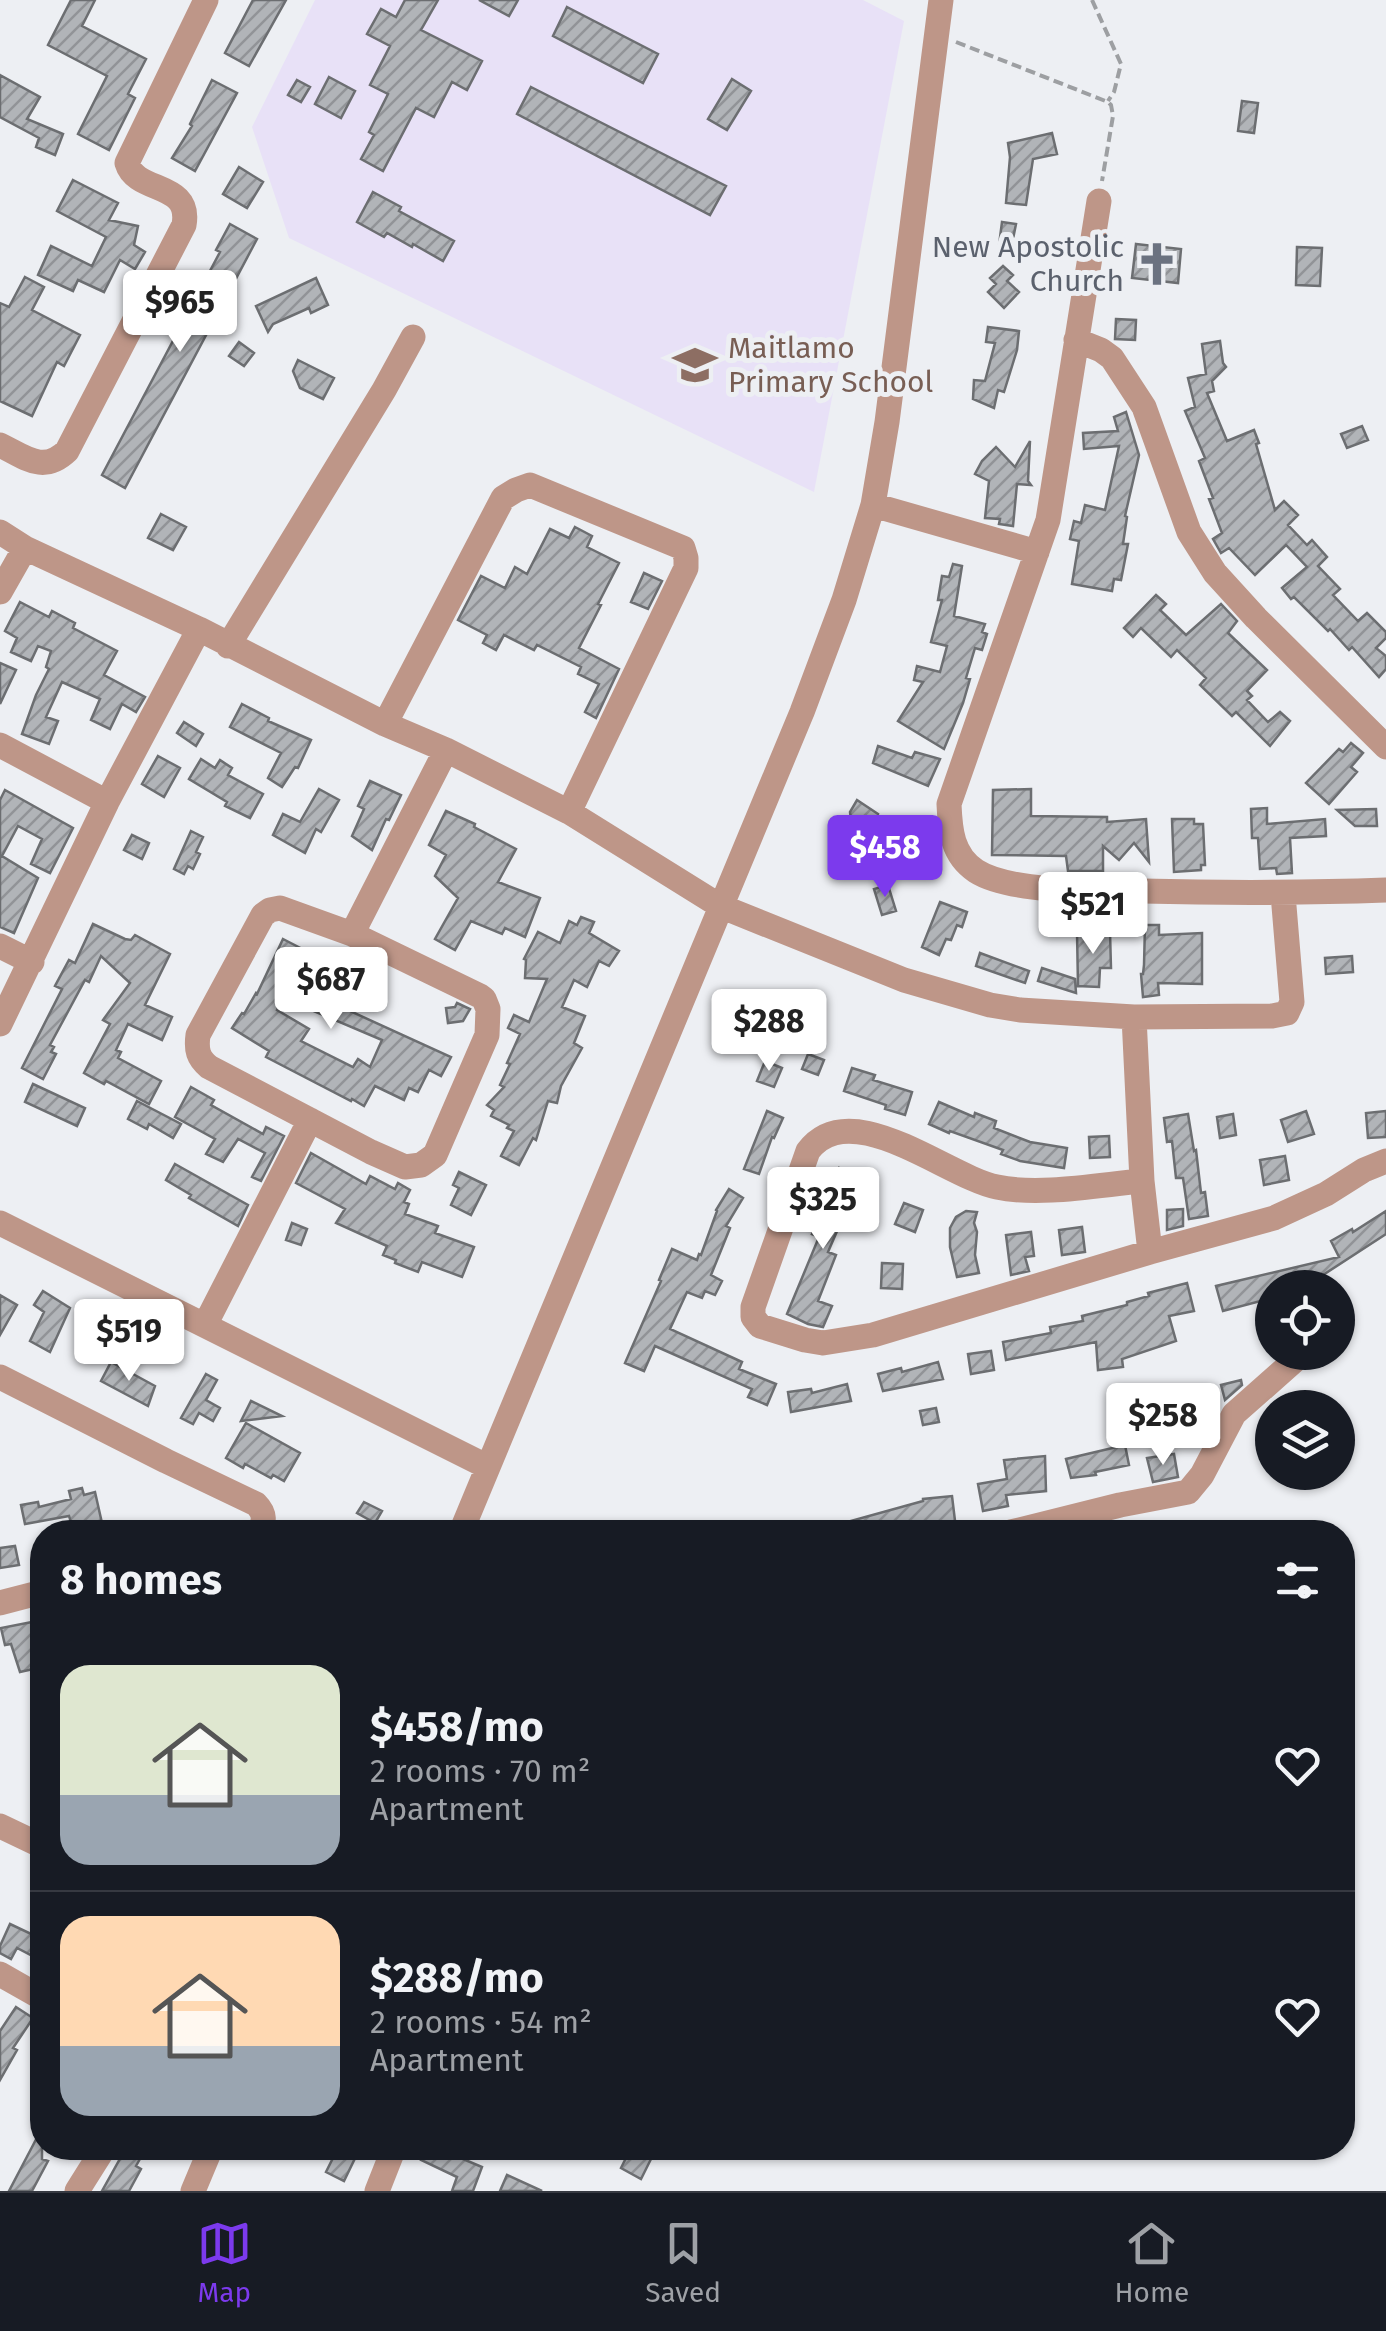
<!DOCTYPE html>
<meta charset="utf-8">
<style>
body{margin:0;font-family:"Fira Sans",sans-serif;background:#20242c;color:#f1f3f6;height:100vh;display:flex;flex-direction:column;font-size:38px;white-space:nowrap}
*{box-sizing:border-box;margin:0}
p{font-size:32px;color:#9ea1a6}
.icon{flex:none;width:55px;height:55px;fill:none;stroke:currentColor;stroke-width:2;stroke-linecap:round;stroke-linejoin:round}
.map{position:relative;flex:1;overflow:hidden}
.side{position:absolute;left:30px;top:1520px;width:1325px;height:640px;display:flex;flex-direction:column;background:#171b24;border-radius:40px;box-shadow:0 2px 8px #0004}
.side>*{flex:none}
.buttons{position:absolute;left:1255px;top:1270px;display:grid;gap:20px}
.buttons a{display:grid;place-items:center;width:100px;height:100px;border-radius:50%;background:#171b24;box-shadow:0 2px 8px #0004;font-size:50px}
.price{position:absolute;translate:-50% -85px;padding:0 22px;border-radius:10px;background:#fff;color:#222;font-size:32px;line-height:65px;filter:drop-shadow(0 2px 5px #0008)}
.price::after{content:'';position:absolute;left:50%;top:60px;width:30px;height:22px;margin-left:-15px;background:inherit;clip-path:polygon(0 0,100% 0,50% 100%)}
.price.on{background:#7c3aed;color:#fff}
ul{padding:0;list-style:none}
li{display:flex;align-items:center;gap:30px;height:250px;padding:0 30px}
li+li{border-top:2px solid #363941}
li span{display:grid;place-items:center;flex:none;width:280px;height:200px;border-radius:30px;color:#555}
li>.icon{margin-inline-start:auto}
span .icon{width:120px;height:120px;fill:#fffc;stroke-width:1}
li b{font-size:42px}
h2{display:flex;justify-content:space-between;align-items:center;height:120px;padding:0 30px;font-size:42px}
.tabs{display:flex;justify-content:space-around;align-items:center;height:140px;border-top:2px solid #363941;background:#171b24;font-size:28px;color:#9ea1a6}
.tabs a{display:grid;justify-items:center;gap:5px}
.tabs .on{color:#7c3aed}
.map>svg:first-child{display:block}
.education{fill:#e8e1f7}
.building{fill:url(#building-hatch);stroke:#6c6e71;stroke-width:2.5;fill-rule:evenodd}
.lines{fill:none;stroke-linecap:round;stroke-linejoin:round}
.path{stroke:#9d9fa2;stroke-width:4;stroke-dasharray:10 5;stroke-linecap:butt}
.minor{stroke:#be9688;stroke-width:25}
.labels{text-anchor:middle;stroke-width:10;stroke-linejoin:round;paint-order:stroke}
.worship-label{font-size:30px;fill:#5b616d;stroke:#edeff3;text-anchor:end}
.education-label{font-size:30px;fill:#785e54;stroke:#edeff3;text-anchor:start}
</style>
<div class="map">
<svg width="1386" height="2191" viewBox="0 0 1386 2191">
<defs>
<pattern id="building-hatch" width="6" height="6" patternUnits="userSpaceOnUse" patternTransform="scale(2.5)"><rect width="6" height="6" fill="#b1b4b8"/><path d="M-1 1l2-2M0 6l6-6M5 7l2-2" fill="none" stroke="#919397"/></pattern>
</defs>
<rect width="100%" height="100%" fill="#edeff3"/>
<path class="education" d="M315,0H863L904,21L814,492L289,238L252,127Z"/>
<path class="building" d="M71,0H95L82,26L146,59L128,94L135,98L109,150L78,134L107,76L48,45Z
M253,0H286L249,66L225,53Z
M405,0H438L421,30L482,61L467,90L452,82L434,117L416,108L383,171L361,159L374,135L369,132L388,94L370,85L390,46L367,34L381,9L396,17Z
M479,0H518L509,16Z
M567,7L658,54L643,83L553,36Z
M0,75L40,97L27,119L63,134L55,155L36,147L39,138L0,117Z
M329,77L355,91L341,118L315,104Z
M732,79L751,91L727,130L708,119Z
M212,80L237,93L195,171L172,158L192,126L190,124Z
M297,80L310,87L301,102L288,95Z
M531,87L726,186L710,215L517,114Z
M1242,101L1258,103L1254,133L1238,131Z
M1052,133L1057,154L1033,159L1026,205L1006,203L1010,157L1008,143Z
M239,167L263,182L247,208L223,194Z
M73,180L118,203L109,220L138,226L134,245L145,252L135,269L120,260L104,292L78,280L73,291L38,275L51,246L92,266L106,237L57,211Z
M373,192L401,207L399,211L454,241L443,261L413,244L412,247L387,233L384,237L357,222Z
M1002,222L1016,224L1013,239L1022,240L1020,256L998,253Z
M230,224L257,239L125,488L102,475L220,252L216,250Z
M1136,244L1181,249L1178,283L1132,278Z
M1297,247L1322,248L1320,286L1296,285Z
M1003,266L1013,275L1007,281L1019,292L1004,308L988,292L996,284L990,278Z
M25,277L44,287L32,310L80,335L64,366L57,362L32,416L0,401V303L9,307Z
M316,278L328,305L311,313L309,308L273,324L268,332L256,306Z
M1116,319L1136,320L1135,340L1115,339Z
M988,327L1019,331L1017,350L1004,392L998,390L994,408L973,399L974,380L985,381L995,343L986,342Z
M1220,341L1223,363L1226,367L1212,381L1214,391L1207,393L1227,441L1254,430L1259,443L1256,444L1275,510L1284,501L1298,515L1288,525L1307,545L1312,540L1327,557L1318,566L1340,589L1333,595L1358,621L1367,613L1386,632V638L1376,648L1386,656V669L1379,677L1352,647L1349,650L1330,629L1328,631L1294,597L1291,599L1282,588L1307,567L1286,545L1255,575L1229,548L1221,553L1213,539L1222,533L1209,499L1213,498L1199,461L1205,458L1185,411L1195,407L1188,378L1206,374L1202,344Z
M239,342L254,353L244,366L229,356Z
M298,360L334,378L323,399L300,388L293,371Z
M1126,412L1139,455L1125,516L1127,517L1123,544H1128L1121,580L1114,579L1112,591L1072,584L1079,541L1070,539L1074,521L1081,523L1085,505L1105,510L1119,446L1084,449L1083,433L1118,431L1114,417Z
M1362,426L1368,440L1347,448L1341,434Z
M1030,441L1028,481L1031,485L1017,484L1013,526L999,524L1000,519L985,518L989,481L975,474L982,461L996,447L1015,467Z
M161,514L186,527L173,550L148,538Z
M575,527L592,536L587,547L619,563L598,604L601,605L579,648L619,669L596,718L585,712L599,684L578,674L581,667L537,645L534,650L504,635L496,650L483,643L487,635L458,620L481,576L505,588L515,567L527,574L550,529L569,538Z
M953,564L962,566L954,616L985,624L982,632L987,634L982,650L975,648L966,678L970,679L963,703L944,749L898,721L923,682L914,680L917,666L940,672L947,646L931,642L942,600H938L942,576L949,577Z
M644,573L662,581L648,609L631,602Z
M1156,595L1166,604L1160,610L1186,635L1221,604L1237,621L1228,633L1267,670L1247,691L1252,696L1247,700L1268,722L1280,712L1290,721L1270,746L1236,712L1232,716L1200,685L1206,678L1177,650L1171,657L1141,628L1133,637L1124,628Z
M20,602L49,617L52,611L75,623L73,628L117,651L104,675L145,697L136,712L122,704L110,729L91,720L100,699L62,682L46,717L58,721L49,744L22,734L36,695L49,669L46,667L51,651L38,646L31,661L11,652L17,638L5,631Z
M0,663L16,670L0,704Z
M242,704L269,718L268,721L311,740L298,768L295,767L282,787L268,778L281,753L230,727Z
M184,722L203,734L196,746L177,733Z
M1351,743L1363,753L1351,767L1357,772L1329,804L1306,783L1339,749L1343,752Z
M878,746L912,758L915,752L940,759L928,786L873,763Z
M158,756L180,768L164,797L142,784Z
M201,759L215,768L220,760L232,768L228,775L263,794L250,818L225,806L227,802L189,779Z
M370,781L401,795L389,820L386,819L372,850L352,836L364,809L358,806Z
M319,789L339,800L321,832L316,829L305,853L273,835L283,814L300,822Z
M1031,789V816L1107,817V822L1146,819L1149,862L1134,843L1119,860L1103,846V871H1068L1066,856L992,855L993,790Z
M5,790L73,828L50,873L31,864L42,839L18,826L2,856L38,878L14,933L0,927V800Z
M857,800L878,814L875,822L889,820L890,827L895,826L899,851L856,857L850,812Z
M1267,808V824L1325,819L1326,836L1290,838L1292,873L1277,874L1276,868L1260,869L1258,838H1252L1251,809Z
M1376,809L1377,826H1355L1337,810Z
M446,811L475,824L474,827L516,849L498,882L540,898L525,937L505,928L502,934L471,921L455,950L435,939L458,898L435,876L446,855L429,845Z
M1172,819H1194V824H1203L1205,865H1201V870L1174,872Z
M191,831L203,837L196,852L200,854L193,869L188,866L184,874L174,869Z
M132,835L149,843L142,859L124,850Z
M888,885L896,911L882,915L874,889Z
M940,902L967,912L962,927L957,925L951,940L946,939L939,955L922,947Z
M581,917L594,922L589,933L619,951L609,966L599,961L587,987L574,980L562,1007L585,1016L574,1043L582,1048L561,1086L557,1103L548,1101L536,1140L533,1138L519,1165L501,1156L514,1131L507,1128L509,1125L491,1116L494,1110L487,1105L504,1087L500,1085L510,1064L507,1063L520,1034L508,1028L514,1015L529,1022L547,979L525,978L526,960L524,959L538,932L560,943L569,921L577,925Z
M93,924L125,939L131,940L135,935L170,954L145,1005L172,1017L162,1040L128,1024L116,1050L121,1052L118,1058L161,1081L149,1104L106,1081L104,1084L84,1073L110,1024L103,1020L130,983L101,956L89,982L85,980L50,1045L54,1047L51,1052L56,1054L43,1079L22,1068L62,989L55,986L69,960L75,963Z
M1145,925H1159V935L1202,933V984L1158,983L1159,995L1143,997L1141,974H1143L1144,965Z
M1077,932H1110L1111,968H1100L1099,987L1078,986Z
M283,939L316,956L318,951L346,965L328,1001L451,1057L441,1076L429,1070L418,1092L409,1088L404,1100L375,1086L364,1106L352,1099L351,1101L266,1057L269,1051L232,1028L242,1013L244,1014L256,993L257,994ZM283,998L382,1040L370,1067L358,1059L353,1067L301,1041L309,1029L277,1010Z
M980,953L1029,971L1025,983L976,966Z
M1352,956L1353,972L1326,974L1325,958Z
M1042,968L1075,979L1076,993L1038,981Z
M457,1003L470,1009L463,1021L448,1023L446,1008L455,1007Z
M808,1054L824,1060L818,1075L802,1069Z
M765,1061L782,1068L774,1087L757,1081Z
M852,1068L875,1075L873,1080L912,1092L905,1115L885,1109L886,1105L844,1091Z
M33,1084L85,1108L77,1126L25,1102Z
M191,1087L214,1100L211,1105L263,1134L266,1127L284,1136L261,1181L252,1177L265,1153L238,1139L223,1162L206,1154L215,1139L175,1117Z
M137,1101L181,1124L173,1138L149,1124L147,1129L128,1119Z
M939,1102L974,1117L975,1113L996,1121L994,1128L1030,1142L1067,1148L1064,1168L1020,1161L1001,1154L1003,1150L950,1131L949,1133L929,1124Z
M767,1111L783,1118L774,1138L772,1137L759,1174L744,1169Z
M1306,1111L1314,1134L1288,1142L1281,1120Z
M1386,1111V1137L1368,1138L1366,1113Z
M1188,1114L1194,1151L1196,1150L1201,1193L1205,1192L1208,1216L1189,1219L1183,1178H1176L1172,1141L1167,1142L1164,1118Z
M1233,1114L1236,1135L1220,1138L1217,1117Z
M1109,1136L1110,1157L1090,1158L1089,1137Z
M311,1153L366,1184L370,1176L395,1189L398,1183L410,1190L404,1202L409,1204L405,1214L438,1226L435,1233L474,1247L462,1277L422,1262L418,1272L395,1263L396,1260L383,1255L387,1246L336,1223L345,1209L296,1183Z
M1285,1156L1289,1180L1264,1185L1260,1160Z
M175,1164L248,1205L238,1226L189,1198L191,1195L166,1180Z
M839,1168L860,1178L828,1252L836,1255L818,1301L832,1306L823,1327L808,1324L787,1314L819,1237L812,1234L817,1224L815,1223Z
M459,1172L486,1185L471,1215L451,1205L459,1188L453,1185Z
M729,1189L743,1198L726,1226L730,1228L711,1275L722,1281L715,1295L705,1291L702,1298L687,1292L670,1329L742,1362L739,1369L776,1384L767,1405L748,1397L752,1389L655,1346L644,1371L625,1363L661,1281L659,1280L672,1249L697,1260L699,1254L701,1255L717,1211L716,1210Z
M904,1203L923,1210L915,1232L895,1224Z
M1183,1209V1226L1167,1230V1210Z
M966,1211L977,1212L974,1223L977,1232L975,1255L979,1273L957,1277L950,1247V1228L956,1217Z
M1386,1211V1234L1303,1288H1272V1298L1223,1311L1216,1286L1339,1257L1331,1241L1352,1229L1353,1232Z
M292,1223L307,1229L301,1245L286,1240Z
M1082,1227L1085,1252L1062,1255L1059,1230Z
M1031,1232L1034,1256L1025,1257L1029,1271L1011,1275L1006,1235Z
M882,1263L903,1264L902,1289L881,1288Z
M1187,1283L1194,1311L1169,1316L1176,1341L1122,1359L1123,1367L1098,1370L1096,1342L1006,1360L1003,1342L1051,1333L1050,1327L1083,1321L1082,1316L1127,1305V1302L1149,1296L1148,1293Z
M43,1291L70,1308L50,1352L30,1341L44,1312L34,1305Z
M0,1295L17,1305L0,1335Z
M991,1351L994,1370L971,1374L968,1354Z
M111,1362L155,1386L148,1406L101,1381Z
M938,1362L943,1379L883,1391L878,1374L901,1368L902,1372Z
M206,1374L217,1380L206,1400L220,1408L213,1421L199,1413L193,1424L181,1418Z
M1241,1380L1242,1385L1225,1400L1221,1385Z
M847,1384L851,1401L791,1412L788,1392L811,1389L812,1393Z
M251,1401L282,1416L241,1421Z
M936,1408L939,1422L923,1425L920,1411Z
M246,1423L300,1453L284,1481L273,1475L271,1478L245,1464L243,1468L226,1458Z
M1125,1445L1129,1465L1095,1472L1096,1475L1071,1478L1066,1459Z
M1174,1454L1178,1477L1153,1482L1147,1458Z
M1045,1456L1046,1491L1006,1495L1008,1506L983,1511L978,1484L1007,1479L1004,1460Z
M82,1488L84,1495L95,1492L104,1532H74L69,1516L25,1524L21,1505L38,1502L39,1507L71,1499L69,1491Z
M952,1496L956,1529L926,1532L925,1522L891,1532H823L822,1529L923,1501V1499Z
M364,1502L382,1511L375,1523L357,1513Z
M15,1546L19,1565L0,1568V1548Z
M32,1622L42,1667L20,1672L11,1644L5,1645L1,1628Z
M10,1924L42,1939V1961L17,1948L11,1959L0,1953V1946Z
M16,2007L33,2018L13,2048L17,2050L0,2080V2031Z
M42,2128V2159L48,2161L32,2191H9Z
M126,2148H146L136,2166L141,2169L129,2191H102Z
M338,2148H360L344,2181L326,2172Z
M427,2148H437L482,2167L473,2191H452L457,2177L421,2160Z
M631,2148H642L654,2153L641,2179L621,2168Z
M507,2175L542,2191H500Z"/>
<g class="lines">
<path class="path" d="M1092,0L1121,64L1114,92L1108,101
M956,42L1108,102L1111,105L1113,116L1102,181"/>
<path class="minor" d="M1099,201L1048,520L949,804C950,830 952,855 976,871C1010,893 1100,891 1142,891C1223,893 1304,893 1386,890
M1076,340L1101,350L1112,358L1144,407L1189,532L1215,573L1256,618L1386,747
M0,445C25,457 43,474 67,451L184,225C192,181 136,194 127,163L206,0
M873,505L1037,552
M0,532L25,548L199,629L385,724L446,750L569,812L720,906L904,980L990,1005L1020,1010L1134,1017L1272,1016L1287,1013L1292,1002L1283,894
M0,592L25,548
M228,646L384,390L413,337
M385,724L503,498L516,490L530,485L683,548L686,558V568L569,812
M0,745L107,802L0,1024
M107,802L199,629
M352,934L280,908L270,910L263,915L198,1035C196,1050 198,1058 209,1067L371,1152L405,1167L421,1165L435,1155L487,1035L488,1009L484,999L480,996L352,934L446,750
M0,946L32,962
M1134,1017L1142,1181L1150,1252
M1142,1181C1098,1185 1039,1196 997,1187C947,1177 851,1094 808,1151L753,1307V1317L760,1326L805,1340L823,1343L873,1335L1150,1252L1274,1218L1326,1194L1364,1170L1386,1161
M0,1223L488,1467
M205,1325L310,1120
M0,1377L166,1461L256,1504C265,1513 266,1523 257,1532
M461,1532L802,712L844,600L873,505L887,422L941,0
M1011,1532L1120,1505L1188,1492L1202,1475L1234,1414L1294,1361
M0,1603L42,1592
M0,1826L42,1846
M0,1974L42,1998
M77,2191L104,2148
M193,2191L211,2148
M377,2191L394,2148"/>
</g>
<defs>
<g id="church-bare" transform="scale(3.45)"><path d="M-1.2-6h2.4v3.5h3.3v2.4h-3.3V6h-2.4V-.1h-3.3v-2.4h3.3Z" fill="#6b7280" stroke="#edeff3" stroke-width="2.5" paint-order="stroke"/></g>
<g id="school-bare" transform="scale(3.45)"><path d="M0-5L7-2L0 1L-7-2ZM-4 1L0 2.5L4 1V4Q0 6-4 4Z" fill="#8d6e63" stroke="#edeff3" stroke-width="2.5" paint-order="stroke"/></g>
</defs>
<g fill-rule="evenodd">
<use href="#church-bare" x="1157" y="264"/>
<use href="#school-bare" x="695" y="365"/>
</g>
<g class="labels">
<g class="worship-label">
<text x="1124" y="257">New Apostolic<tspan x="1124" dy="34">Church</tspan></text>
</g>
<g class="education-label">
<text x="728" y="358">Maitlamo<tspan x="728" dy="34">Primary School</tspan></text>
</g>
</g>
</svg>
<div class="buttons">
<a><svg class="icon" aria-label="locate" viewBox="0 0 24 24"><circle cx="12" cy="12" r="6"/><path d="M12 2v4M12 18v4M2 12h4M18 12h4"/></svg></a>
<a><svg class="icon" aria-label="layers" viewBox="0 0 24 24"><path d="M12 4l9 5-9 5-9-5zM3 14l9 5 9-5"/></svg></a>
</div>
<b class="price" style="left:180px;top:355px">$965</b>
<b class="price on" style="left:885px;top:900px">$458</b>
<b class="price" style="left:1093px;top:957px">$521</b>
<b class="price" style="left:331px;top:1032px">$687</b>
<b class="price" style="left:769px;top:1074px">$288</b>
<b class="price" style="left:823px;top:1252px">$325</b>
<b class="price" style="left:129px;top:1384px">$519</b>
<b class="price" style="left:1163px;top:1468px">$258</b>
<section class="side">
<h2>8 homes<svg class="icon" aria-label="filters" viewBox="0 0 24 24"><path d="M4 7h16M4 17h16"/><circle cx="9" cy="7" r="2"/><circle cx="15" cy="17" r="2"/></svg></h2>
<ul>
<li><span style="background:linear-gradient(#dfe7d0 65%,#9aa5b1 0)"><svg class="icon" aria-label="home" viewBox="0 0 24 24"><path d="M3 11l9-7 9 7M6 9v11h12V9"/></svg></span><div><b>$458/mo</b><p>2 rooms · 70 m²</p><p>Apartment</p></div><svg class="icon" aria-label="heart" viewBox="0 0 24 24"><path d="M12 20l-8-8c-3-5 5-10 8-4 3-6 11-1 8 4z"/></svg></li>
<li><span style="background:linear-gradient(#ffd9b3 65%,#9aa5b1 0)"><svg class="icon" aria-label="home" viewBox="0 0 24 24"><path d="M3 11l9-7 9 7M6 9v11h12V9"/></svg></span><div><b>$288/mo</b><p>2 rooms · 54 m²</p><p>Apartment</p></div><svg class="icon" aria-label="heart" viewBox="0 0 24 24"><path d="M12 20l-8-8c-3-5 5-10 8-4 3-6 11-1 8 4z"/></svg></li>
</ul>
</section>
</div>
<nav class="tabs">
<a class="on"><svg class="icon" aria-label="map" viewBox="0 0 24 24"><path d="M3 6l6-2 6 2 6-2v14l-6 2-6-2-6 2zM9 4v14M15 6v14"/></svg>Map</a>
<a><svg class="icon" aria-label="saved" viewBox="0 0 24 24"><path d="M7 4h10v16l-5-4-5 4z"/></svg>Saved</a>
<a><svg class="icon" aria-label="home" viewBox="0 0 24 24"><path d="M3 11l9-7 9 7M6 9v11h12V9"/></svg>Home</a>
</nav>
